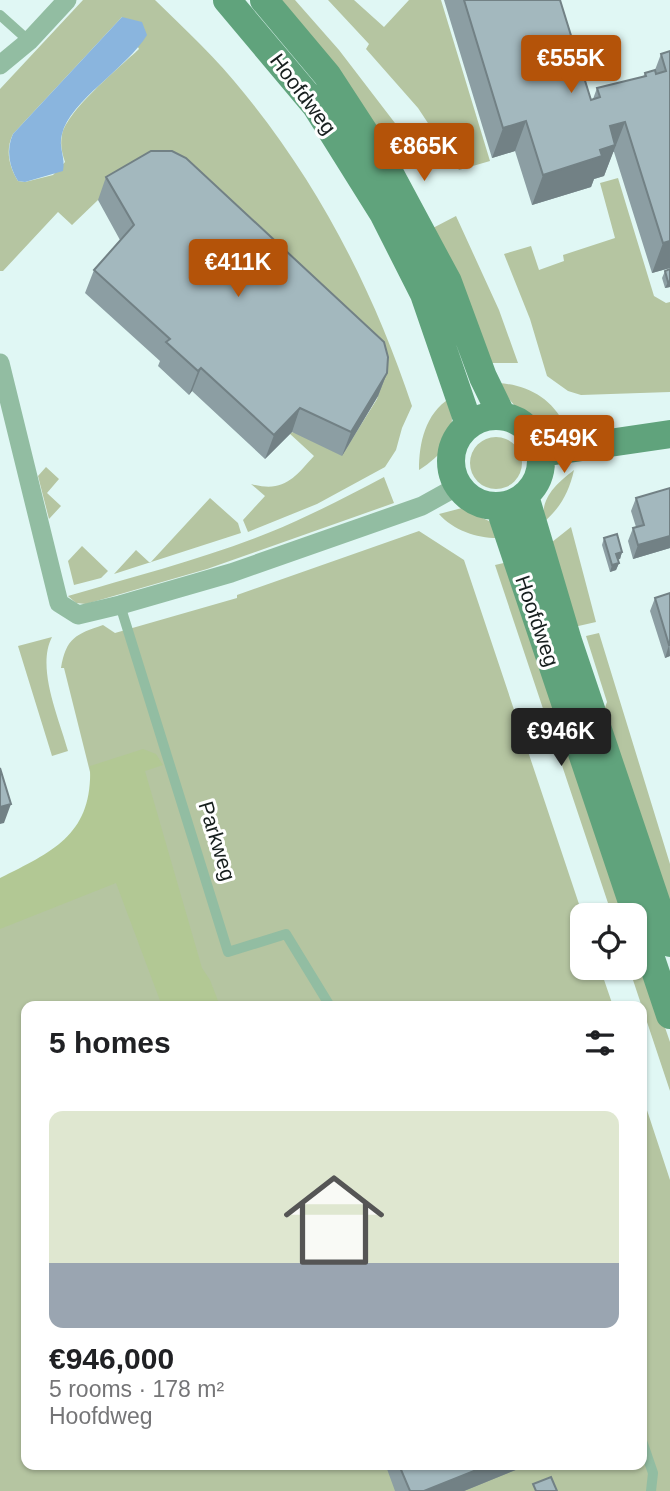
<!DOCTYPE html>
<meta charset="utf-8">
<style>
body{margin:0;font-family:Helvetica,sans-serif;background:#f6f6f6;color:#202124;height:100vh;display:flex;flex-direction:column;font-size:26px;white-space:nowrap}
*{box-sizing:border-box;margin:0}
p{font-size:23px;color:#757577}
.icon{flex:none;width:38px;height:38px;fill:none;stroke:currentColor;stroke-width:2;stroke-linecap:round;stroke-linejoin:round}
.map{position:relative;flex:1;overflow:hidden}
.side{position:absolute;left:21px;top:1001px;width:626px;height:469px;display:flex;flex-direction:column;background:#fff;border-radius:14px;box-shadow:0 2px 5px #0004}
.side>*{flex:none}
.tools{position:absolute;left:570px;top:903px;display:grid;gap:14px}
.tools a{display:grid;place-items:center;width:77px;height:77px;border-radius:14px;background:#fff;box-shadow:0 2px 5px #0004;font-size:35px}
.price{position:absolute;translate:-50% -60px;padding:0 16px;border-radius:7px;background:#b45309;color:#fff;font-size:23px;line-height:46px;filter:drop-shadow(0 2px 4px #0008)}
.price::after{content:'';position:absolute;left:50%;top:42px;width:21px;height:16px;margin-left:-10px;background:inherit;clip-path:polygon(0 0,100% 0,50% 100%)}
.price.active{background:#222;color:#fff}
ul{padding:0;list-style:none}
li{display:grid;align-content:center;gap:14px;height:371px;padding:0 28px}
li+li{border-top:2px solid #e0e0e0}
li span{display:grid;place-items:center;height:217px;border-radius:14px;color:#555}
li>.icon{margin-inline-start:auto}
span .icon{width:126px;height:126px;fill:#fffc;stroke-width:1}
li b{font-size:30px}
h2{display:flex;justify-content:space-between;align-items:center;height:84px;padding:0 28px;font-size:30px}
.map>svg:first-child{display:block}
.green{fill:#b5c5a1;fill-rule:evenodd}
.forest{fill:#b2c894}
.water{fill:#8ab5de}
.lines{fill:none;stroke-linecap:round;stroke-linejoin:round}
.lane{stroke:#92bda2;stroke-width:10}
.street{stroke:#92bda2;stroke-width:19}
.secondary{stroke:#60a37c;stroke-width:28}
.wall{fill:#8c9ea3}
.shaded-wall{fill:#728185}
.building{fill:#a3b8be;stroke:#728185;stroke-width:2}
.labels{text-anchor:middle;stroke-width:6;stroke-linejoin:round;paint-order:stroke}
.street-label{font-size:21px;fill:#171f1e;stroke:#fff}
</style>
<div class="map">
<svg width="670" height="1491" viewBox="0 0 670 1491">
<rect width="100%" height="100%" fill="#e0f7f4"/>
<path class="green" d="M83,0H155C186,30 217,59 244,93C320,186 374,292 412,406L402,428L396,450L385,467L317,504L248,532L243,520L265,496L251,484C284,493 294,478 314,456L289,433L294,432L342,455L377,399L380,389L135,177L98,200L72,225L58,212L3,271H0V89ZM122,17L139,49C120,67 67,110 62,135C60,145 62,153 65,162L53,175L25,182L18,181C9,166 5,150 13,134Z
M274,0H295L339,50L398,127L381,140Z
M328,0H354L384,27L409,0H441L490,161L459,170L418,108L366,49L369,44Z
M618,178L654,296L666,303L670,302V392L581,395L568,391L547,376L530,319L504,254L531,246L539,270L564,261L563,255L615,238L600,183Z
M456,216L499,310L518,363H486L431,229Z
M498,383C528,385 551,398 565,425C530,423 516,412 498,383Z
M450,398C456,433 449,451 419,470C419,443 425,414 450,398Z
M470 463a26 26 0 1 1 52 0a26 26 0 1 1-52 0Z
M46,467L59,479L47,493L61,506L49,519L38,476Z
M574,470C569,492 561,507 544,522C540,498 556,484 574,470Z
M384,477L394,503L207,569L86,604L76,603L68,596C135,576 203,559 268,533C308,517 346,497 384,477Z
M210,498L238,523L241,533L114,574L136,550L150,563Z
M462,508L491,522L501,538C479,539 454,531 439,514Z
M571,527L596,622L574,627L547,546Z
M419,531L464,560L583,916V968H600L613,1006H26V1465H642V1095L670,1180V1491H0V889L106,836L64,668H61C66,638 76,634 103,625L115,633L237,598V595Z
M82,546L108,571L101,578L74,585L68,561Z
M508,562L627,915H612L495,565Z
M599,633L670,864V911L603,713L607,702L586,636Z
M52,637C36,668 59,718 68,751L52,756L18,646Z
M635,940L670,1042V1091L629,968H635Z"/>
<path class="forest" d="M143,749L156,754L163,765L145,771L202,968L210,980L220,1006H162L116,883L0,929V878C54,851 93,834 90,766Z"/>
<path class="water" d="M122,17L142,22L147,35C128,67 70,101 62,134C58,147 66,158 63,171L25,182L18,181C9,167 6,149 13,134Z"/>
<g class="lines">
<path class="lane" d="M0,15L29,41
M120,605L228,952L286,934L330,1006
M642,1441L653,1473L651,1491"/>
<path class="street" d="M0,65L29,41L67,0
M0,363L59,603L78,615L120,605L231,573L422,506L458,486"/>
<path class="secondary" d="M227,0L316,106L383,213L424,294L469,425
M264,0L327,75L383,161L448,282L483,377L502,416
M451 461a45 45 0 1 1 90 0a45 45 0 1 1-90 0Z
M541,453L670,434
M525,496L568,641L670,943
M499,506L670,1015"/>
</g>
<path class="wall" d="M444,0H560L591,100L593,99L597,88L643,77L645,73L655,70L661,54L670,51V268L652,273L614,152H613L604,176L594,179L591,187L532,205L515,151L492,158Z
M106,177L387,373L378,396L342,456L292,432L265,459L192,391L189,395L158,366L160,361L85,293L94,270L120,240L98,200Z
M665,271L670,287L665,288L662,278Z
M670,488V548L633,559L628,541L633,528L636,527L631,511L636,498Z
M604,538L622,552L620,559H618L619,563L616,570L610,572L602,545Z
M670,593V656L665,658L650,611L655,598Z
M388,1465H524L523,1467L464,1491H395L387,1469Z"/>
<path class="shaded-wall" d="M526,121L515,151L492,158L503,128Z
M625,122L604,176L594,179L591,187L532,205L543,175L610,126Z
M670,241V268L652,273L663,243Z
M670,281V287L665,288L668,282Z
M201,368L192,391L189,395L198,371Z
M387,373L378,396L342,456L351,432Z
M300,408L292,432L265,459L274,435Z
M670,536V548L633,559L638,545Z
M622,552L620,559L614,561L616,554Z
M619,563L616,570L610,572L612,565Z
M669,645L670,656L665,658Z
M11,804L4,823L0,824V807Z
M489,1465H524L523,1467L464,1491H424Z"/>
<path class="building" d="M464,0H560L591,100L600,97L597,88L646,76L645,73L655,70L656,74L666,71L661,54L670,51V241L663,243L625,122L610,126L615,145L600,150L602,156L543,175L526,121L503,128Z
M151,151H172L186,158L384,342L388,357L387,373L351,432L300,408L274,435L201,368L198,371L166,342L170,339L94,270L134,225L106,177Z
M670,269V281L668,282L665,271Z
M670,488V536L638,545L633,528L644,525L636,498Z
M617,534L622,552L616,554L619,563L612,565L604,538Z
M670,593V645H669L655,598Z
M0,768L11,804L0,807Z
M399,1465H489L424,1491H410Z
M551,1477L557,1491H536L533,1484Z"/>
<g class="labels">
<g class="street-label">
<text transform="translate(303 94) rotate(53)" y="7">Hoofdweg</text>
<text transform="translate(537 621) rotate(71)" y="7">Hoofdweg</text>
<text transform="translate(217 841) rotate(73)" y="7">Parkweg</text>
</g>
</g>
</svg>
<div class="tools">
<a><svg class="icon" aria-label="locate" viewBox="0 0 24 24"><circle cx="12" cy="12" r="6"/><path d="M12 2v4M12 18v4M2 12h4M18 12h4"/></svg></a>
</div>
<b class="price" style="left:571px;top:95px">€555K</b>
<b class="price" style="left:424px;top:183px">€865K</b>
<b class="price" style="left:238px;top:299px">€411K</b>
<b class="price" style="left:564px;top:475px">€549K</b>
<b class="price active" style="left:561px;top:768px">€946K</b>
<section class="side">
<h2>5 homes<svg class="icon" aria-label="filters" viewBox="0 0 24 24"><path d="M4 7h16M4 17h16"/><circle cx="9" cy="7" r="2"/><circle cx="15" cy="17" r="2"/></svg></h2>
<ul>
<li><span style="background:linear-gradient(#dfe7d0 70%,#9aa5b1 0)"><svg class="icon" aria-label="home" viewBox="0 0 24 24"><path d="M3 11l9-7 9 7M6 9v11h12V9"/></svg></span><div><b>€946,000</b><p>5 rooms · 178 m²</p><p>Hoofdweg</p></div></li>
</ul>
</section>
</div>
